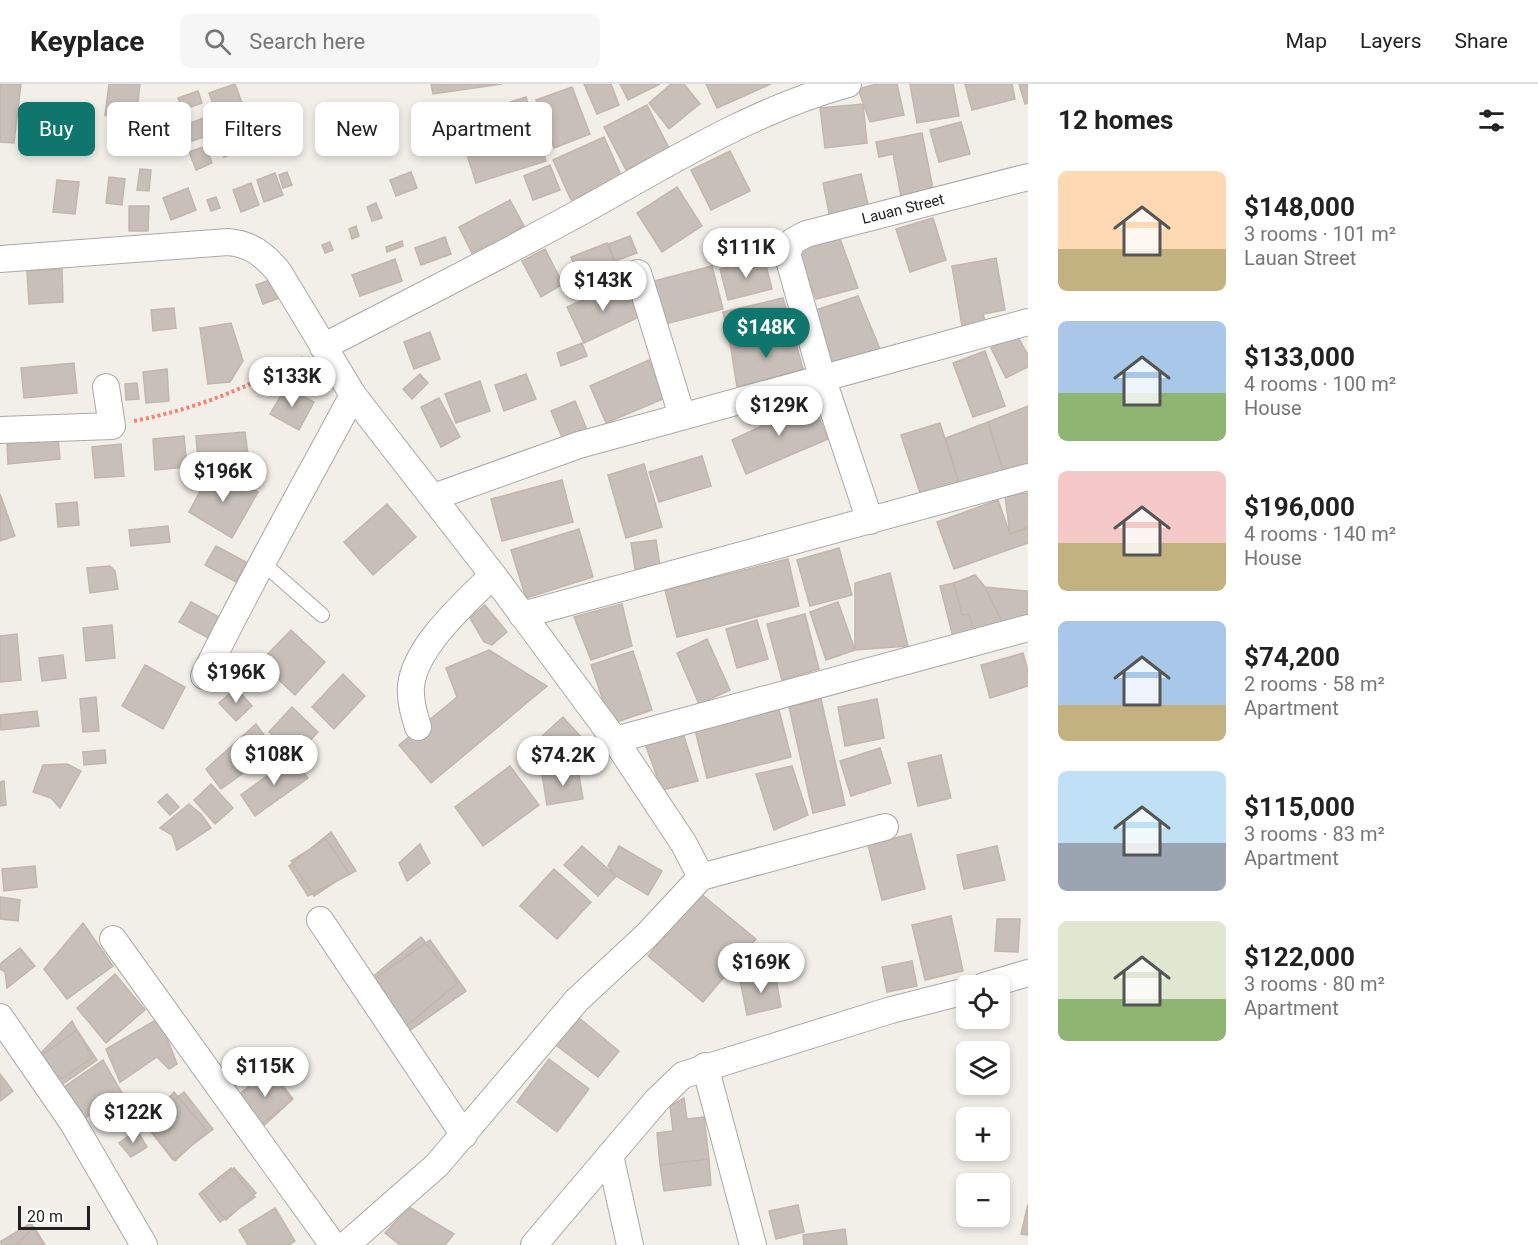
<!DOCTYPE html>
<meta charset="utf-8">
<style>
body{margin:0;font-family:Roboto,sans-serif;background:#f6f6f6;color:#222;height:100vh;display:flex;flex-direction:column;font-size:22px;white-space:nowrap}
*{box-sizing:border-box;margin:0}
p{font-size:20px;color:#767676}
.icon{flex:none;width:33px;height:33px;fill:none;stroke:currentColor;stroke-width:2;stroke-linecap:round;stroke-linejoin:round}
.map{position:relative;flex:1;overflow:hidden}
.side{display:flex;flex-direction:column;background:#fff;width:510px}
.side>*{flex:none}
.guide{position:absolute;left:18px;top:18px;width:570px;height:54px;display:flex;gap:12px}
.fabs{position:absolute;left:956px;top:891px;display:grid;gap:12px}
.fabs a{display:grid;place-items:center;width:54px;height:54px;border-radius:9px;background:#fff;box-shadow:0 3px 9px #0003;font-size:30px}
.scale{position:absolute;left:18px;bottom:15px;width:72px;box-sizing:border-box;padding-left:6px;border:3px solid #222;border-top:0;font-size:16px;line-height:21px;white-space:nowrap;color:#222;-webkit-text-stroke:4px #fff;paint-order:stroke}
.price{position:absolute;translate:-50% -51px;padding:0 14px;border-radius:21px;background:#fff;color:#222;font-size:20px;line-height:39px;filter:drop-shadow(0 2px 3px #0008)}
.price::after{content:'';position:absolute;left:50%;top:36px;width:18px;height:14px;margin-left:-9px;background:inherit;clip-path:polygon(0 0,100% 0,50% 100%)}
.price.on{background:#0f766e;color:#fff}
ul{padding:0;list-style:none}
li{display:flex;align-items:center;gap:18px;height:150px;padding:0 30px}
li span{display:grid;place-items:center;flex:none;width:168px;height:120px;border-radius:9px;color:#555}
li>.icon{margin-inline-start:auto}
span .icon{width:72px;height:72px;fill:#fffc;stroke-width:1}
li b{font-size:26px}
h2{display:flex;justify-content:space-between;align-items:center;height:72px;padding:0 30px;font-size:26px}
.tag{padding:0 21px;border-radius:9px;background:#fff;box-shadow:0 3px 9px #0003;font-size:21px;line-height:54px}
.tag.on{background:#0f766e;color:#fff}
header{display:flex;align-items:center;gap:36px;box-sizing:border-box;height:84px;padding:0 30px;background:#fff;border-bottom:2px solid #e0e0e0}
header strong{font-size:28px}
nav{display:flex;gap:33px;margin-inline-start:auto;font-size:21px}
.search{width:420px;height:54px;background:#f6f6f6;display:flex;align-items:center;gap:15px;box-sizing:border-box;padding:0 21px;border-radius:9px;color:#767676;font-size:22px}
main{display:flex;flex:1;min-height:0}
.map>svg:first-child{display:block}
.building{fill:#c7bfb8;stroke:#c4b6ab;stroke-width:1.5}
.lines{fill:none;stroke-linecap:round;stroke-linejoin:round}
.service-casing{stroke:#a9a9a9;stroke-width:16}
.minor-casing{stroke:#a9a9a9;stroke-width:28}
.path{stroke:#fa8072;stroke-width:4;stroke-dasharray:3 3;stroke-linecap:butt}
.service{stroke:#fff;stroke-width:14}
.minor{stroke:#fff;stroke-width:26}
.labels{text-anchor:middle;stroke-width:5;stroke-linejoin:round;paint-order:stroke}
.street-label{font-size:15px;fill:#222;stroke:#fff}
</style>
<header>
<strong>Keyplace</strong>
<div class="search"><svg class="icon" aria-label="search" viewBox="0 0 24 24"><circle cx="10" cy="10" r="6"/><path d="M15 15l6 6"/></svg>Search here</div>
<nav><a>Map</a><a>Layers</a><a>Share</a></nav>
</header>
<main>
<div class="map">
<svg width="1028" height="1161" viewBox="0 0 1028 1161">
<rect width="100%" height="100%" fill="#f2efe9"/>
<path class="building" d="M0,0H21L14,59L0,58Z
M109,0H140L136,35L105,31Z
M235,0L244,24L218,34L209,9Z
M431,0H502L433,10Z
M584,0H611L619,21L597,30Z
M620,0H660L628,16Z
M671,0H684L700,20L669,45L649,19Z
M706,0H771L717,24Z
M877,0H897L904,31L870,38L858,5Z
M910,0H953L959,32L917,39Z
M965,0H1012L1015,15L972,26Z
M1019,0H1028V19L1025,20Z
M572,3L590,50L554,64L536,16Z
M198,7L202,19L182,26L178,14Z
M526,13L546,77L476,99L456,36Z
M863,20L867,59L825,64L820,24Z
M647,21L669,64L626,86L604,43Z
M203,34L209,51L192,57L186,41Z
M961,38L970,70L939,78L930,46Z
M59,47L65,62L54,66L49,51Z
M922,49L933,105L901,112L893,70L879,73L876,58Z
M604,53L622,93L571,116L553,76Z
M228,54L234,69L224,73L219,57Z
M206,62L212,79L196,86L189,68Z
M730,67L750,107L711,126L691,86Z
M550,81L560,106L533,116L524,92Z
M140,85L151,86L149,107L137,106Z
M287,88L292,101L283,104L279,91Z
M411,88L417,104L396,112L390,96Z
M275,89L283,111L264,118L257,96Z
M861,90L869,125L830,134L823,99Z
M109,93L125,95L122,121L106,119Z
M57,96L79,98L75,130L53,128Z
M251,99L259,121L241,128L233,106Z
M677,103L702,142L662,168L637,129Z
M188,104L196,126L171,136L163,114Z
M216,113L220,124L211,127L207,116Z
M510,116L524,142L472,169L459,143Z
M376,119L382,134L372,137L367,123Z
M129,122H149L148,147H129Z
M933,134L946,176L910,188L896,145Z
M356,142L359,152L352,155L349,145Z
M630,152L637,169L615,177L609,160Z
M839,152L858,204L816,215L797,165Z
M445,153L451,170L421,181L415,164Z
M402,157L403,162L387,168L386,163Z
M330,158L333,166L325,169L322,161Z
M607,159L615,181L579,194L571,173Z
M545,165L563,200L541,213L522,177Z
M764,173L772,205L728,216L720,185Z
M996,174L1005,226L983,230L985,237L962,242L952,182Z
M395,175L402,197L360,212L352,191Z
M712,182L723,225L665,240L654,197Z
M62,185L63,218L29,220L27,187Z
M275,194L282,213L263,220L256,201Z
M622,198L639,233L584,259L567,223Z
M858,212L880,265L829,281L813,227Z
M783,214L793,248L731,265L723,228Z
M174,224L176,244L153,247L151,226Z
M231,239L243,277L230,298L208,300L200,244Z
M430,248L440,275L414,285L404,258Z
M793,248L803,285L737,303L731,265Z
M1017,251L1028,271V283L1006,294L991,264Z
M582,259L587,272L561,282L557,269Z
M985,267L1005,322L973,333L953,279Z
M649,276L665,314L606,339L590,302Z
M74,279L77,309L24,314L21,284Z
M167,285L169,317L146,319L143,288Z
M420,290L428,299L412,315L403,305Z
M526,290L536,315L504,327L495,301Z
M480,297L490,327L456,339L445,310Z
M137,299L139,315L126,316L125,300Z
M286,303L314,318L299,346L270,330Z
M439,314L460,353L441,363L421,323Z
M575,317L588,348L564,358L551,327Z
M813,319L828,355L746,390L732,356L764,341L758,327L772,322L784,331Z
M1028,322V383L1004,389L988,338Z
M988,338L1004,389L959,400L946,354Z
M940,339L959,400L921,412L901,351Z
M245,348L248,371L198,376L196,352Z
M184,352L187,383L155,386L153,355Z
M58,354L60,375L8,380L7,359Z
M121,360L124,392L95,394L92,363Z
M702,372L711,402L659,418L649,388Z
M644,380L662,443L626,454L608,391Z
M211,387L258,408L232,454L189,428Z
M562,396L573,438L502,457L491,415Z
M1028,409V443L1010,450L1005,412Z
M0,410L15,452L0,457Z
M998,416L1010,450L1028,444V459L954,485L937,438Z
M77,418L79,441L58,443L56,420Z
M387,420L416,453L373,491L344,458Z
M168,442L170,458L131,462L129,446Z
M579,445L593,493L526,514L511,466Z
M656,456L660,482L635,485L631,459Z
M216,462L246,478L236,498L205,481Z
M839,464L852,511L810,522L797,476Z
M788,475L799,522L677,553L665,506Z
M110,482L115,487L118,505L90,509L87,484Z
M890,489L908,562L855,566V499Z
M975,491L985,503L1002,538L974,547L969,530L962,531L954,499Z
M954,499L962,531L969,530L974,547L953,553L940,502Z
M985,503L1027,507L1028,533L1002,538Z
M191,518L223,535L212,556L179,538Z
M838,518L855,566L826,576L810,528Z
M622,520L632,562L591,576L574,533Z
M485,521L507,548L492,561L484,558L470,534Z
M805,530L819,585L782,596L767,540Z
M757,536L768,575L737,584L726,545Z
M112,541L115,574L86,577L83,544Z
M291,546L325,578L295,611L260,578Z
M17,550L21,596L0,598V552Z
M707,555L730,606L699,620L677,569Z
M489,566L547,602L431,699L399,661L457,613L446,584Z
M633,567L652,626L611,640L591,581Z
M1023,569L1028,587V602L990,614L981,581Z
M63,571L66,594L42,597L39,574Z
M145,581L185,603L163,645L122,622Z
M343,590L365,612L334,645L312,623Z
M236,604L252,622L236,637L219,619Z
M96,613L99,647L83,648L80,615Z
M821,615L845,721L813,729L789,623Z
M877,615L884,654L845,662L838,623Z
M778,622L791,673L707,694L694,642Z
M292,623L318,648L295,672L269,648Z
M37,627L39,642L1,646L0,631Z
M563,633L581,653L547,682L530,663Z
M256,640L275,666L221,705L206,685Z
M683,649L698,697L662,706L645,660Z
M880,664L891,699L851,712L840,677Z
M105,666L106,679L84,681L83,668Z
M941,671L951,714L918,722L908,679Z
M293,673L308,694L255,732L241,711Z
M67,680L81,687L60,724L51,714L33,708L43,681Z
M510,682L539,721L483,762L455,723Z
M792,682L808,731L774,746L756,690Z
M578,685L583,715L547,721L542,691Z
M4,697L6,721L0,722V698Z
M211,700L233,724L215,740L194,716Z
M167,710L179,723L170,731L158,718Z
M189,720L201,730L211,744L177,766L172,751L160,744Z
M331,748L356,787L308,812L289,782Z
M911,750L925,805L882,816L868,761Z
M326,755L349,789L314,812L291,777Z
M420,760L430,779L407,797L399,779Z
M582,762L616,792L598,812L564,781Z
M619,762L662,787L648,811L616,792L608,782Z
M997,762L1005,796L964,805L957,771Z
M35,782L37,803L4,807L2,785Z
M554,785L591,818L557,855L520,822Z
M700,809L756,855L703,918L648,872Z
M0,813L20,816L18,837L0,835Z
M951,832L963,887L925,896L912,841Z
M997,835H1020L1018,868L995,867Z
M83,839L113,882L67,915L44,885Z
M421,853L458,899L406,942L366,898Z
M430,856L466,907L409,947L373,896Z
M20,864L35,882L7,904L5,888L0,885V880Z
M912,877L917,902L887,908L882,883Z
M775,889L781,923L747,931L740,896Z
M115,890L145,926L106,959L77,924Z
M578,933L619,967L598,993L556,961Z
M159,934L177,980L169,985L157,973L120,998L106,965Z
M72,937L92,974L52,1001L35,975Z
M77,946L97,976L53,1007L32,978Z
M549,975L589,1005L557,1048L517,1018Z
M103,976L122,1009L78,1039L58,1007Z
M269,984L293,1015L260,1045L239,1013Z
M269,987L292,1016L260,1041L238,1011Z
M0,990L13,1007L0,1017Z
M174,1008L207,1047L175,1077L146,1040Z
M184,1008L213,1045L173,1076L144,1039Z
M684,1014L687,1035L704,1033L709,1075L660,1081L657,1049L673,1047L670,1022Z
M137,1046L147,1063L131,1073L119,1059Z
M709,1075L711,1101L664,1107L660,1081Z
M231,1084L255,1113L220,1138L199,1110Z
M234,1084L256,1109L226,1136L204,1110Z
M1028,1120V1151L1021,1150Z
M798,1121L804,1148L776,1155L769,1127Z
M409,1123L454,1150L445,1161H400L385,1149Z
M275,1124L295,1157L289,1161H248L239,1146Z
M31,1139L44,1161H2L0,1158Z
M34,1143L45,1161H16Z
M845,1145L847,1161H804L803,1151Z"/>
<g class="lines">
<g class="service-casing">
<path id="service" d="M264,480L322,531"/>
</g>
<g class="minor-casing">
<path id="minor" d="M0,175L228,158C251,160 263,170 278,187L353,311L493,491L615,656L684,760L701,793
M638,189L682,332
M323,263C411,217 499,173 586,125C671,78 753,26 848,0
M0,346L112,342L106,303
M434,413L579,361L1028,238
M870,437L822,293L787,169L793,157L806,150L1028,93
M522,531L1028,393
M204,592C250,497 303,405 353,311
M418,643C414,630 410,617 411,602C415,562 466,518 493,491
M615,656L1028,544
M320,836L464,1051
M113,855L333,1161
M984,902L1028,889
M0,933L73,1039L144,1161
M705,982L753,1161
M610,1071L630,1161
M346,1161L437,1081L577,916L647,851L701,793L885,743
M534,1161L657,1016L683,991L891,926L966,907"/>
</g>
<path class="path" d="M134,337C199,324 244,305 303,274"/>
<use href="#service" class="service"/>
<use href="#minor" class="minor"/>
</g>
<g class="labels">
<g class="street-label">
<text transform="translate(903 125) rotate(-14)" y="5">Lauan Street</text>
</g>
</g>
</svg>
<div class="fabs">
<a><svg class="icon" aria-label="locate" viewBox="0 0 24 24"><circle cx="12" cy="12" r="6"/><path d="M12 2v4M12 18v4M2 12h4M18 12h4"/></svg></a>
<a><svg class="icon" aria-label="layers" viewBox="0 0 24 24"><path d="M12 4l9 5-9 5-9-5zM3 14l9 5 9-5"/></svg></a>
<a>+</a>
<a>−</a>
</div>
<div class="scale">20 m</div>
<b class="price" style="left:746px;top:195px">$111K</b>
<b class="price" style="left:603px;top:228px">$143K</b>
<b class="price on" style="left:766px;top:275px">$148K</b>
<b class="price" style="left:292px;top:324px">$133K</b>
<b class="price" style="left:779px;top:353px">$129K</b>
<b class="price" style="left:223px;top:419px">$196K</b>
<b class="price" style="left:236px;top:620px">$196K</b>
<b class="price" style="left:274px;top:702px">$108K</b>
<b class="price" style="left:563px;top:703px">$74.2K</b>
<b class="price" style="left:761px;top:910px">$169K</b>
<b class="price" style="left:265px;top:1014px">$115K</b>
<b class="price" style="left:133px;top:1060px">$122K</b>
<div class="guide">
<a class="tag on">Buy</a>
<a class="tag">Rent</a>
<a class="tag">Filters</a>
<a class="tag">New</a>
<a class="tag">Apartment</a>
</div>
</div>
<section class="side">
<h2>12 homes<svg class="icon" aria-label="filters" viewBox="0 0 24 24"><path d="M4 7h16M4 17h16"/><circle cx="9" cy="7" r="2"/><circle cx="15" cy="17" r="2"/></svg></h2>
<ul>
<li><span style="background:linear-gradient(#ffd9b3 65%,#c2b280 0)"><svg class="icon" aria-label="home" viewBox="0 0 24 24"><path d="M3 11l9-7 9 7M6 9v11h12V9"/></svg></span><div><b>$148,000</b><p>3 rooms · 101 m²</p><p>Lauan Street</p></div></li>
<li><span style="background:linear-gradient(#a9c7e8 60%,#8fb573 0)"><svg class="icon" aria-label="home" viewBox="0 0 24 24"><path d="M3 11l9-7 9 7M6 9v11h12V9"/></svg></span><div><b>$133,000</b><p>4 rooms · 100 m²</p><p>House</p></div></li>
<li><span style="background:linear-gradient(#f6c9c9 60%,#c2b280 0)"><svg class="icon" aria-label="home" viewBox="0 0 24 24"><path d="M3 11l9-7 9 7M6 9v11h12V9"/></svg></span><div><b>$196,000</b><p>4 rooms · 140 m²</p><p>House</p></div></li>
<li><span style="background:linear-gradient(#a9c7e8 70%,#c2b280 0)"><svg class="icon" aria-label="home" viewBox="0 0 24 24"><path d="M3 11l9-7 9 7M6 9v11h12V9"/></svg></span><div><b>$74,200</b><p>2 rooms · 58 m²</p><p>Apartment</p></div></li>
<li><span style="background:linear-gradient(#bfe0f5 60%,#9aa5b1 0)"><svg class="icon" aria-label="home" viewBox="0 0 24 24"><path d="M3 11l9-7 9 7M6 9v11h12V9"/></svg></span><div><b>$115,000</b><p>3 rooms · 83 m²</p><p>Apartment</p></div></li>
<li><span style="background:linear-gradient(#dfe7d0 65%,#8fb573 0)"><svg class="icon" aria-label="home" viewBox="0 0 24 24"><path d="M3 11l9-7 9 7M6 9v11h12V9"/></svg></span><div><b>$122,000</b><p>3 rooms · 80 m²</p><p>Apartment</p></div></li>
</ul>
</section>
</main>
